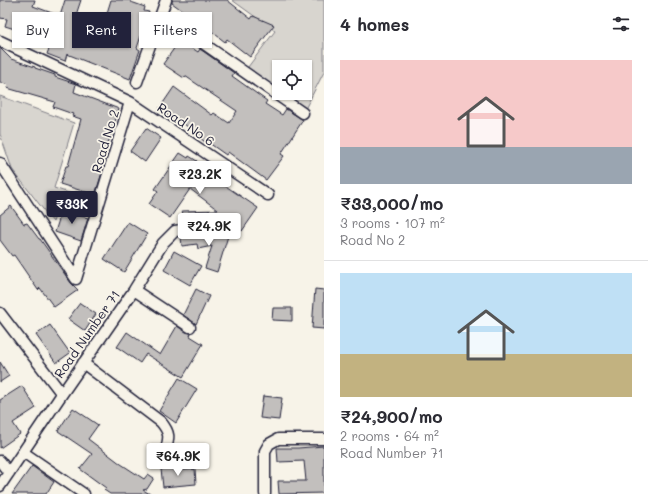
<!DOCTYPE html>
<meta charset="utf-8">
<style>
body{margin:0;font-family:Mali,sans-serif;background:#f2f2f3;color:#2b2b33;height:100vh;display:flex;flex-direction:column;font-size:15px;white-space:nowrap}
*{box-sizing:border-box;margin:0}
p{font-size:13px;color:#7c7c81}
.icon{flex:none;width:22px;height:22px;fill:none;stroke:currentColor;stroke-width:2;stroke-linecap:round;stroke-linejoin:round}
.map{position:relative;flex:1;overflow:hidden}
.drawer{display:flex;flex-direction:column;background:#fff;width:324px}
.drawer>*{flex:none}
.banner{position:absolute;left:12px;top:12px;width:252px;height:36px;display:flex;gap:8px}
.fabs{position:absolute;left:272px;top:60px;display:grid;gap:8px}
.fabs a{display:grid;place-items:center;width:40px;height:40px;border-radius:0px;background:#fff;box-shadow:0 1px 3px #0004;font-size:20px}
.price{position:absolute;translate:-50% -34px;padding:0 9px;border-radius:4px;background:#fff;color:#222;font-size:13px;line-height:26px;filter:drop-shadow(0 1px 2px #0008)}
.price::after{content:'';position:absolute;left:50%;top:24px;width:12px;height:9px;margin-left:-6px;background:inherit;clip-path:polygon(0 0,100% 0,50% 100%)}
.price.on{background:#22223b;color:#fff}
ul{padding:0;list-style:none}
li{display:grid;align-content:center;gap:8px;height:212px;padding:0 16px}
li+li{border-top:1px solid #e1e1e2}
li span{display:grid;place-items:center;height:124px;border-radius:0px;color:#555}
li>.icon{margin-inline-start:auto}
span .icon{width:72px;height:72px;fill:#fffc;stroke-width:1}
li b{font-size:17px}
h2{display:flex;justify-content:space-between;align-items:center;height:48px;padding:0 16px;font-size:17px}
.chip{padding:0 14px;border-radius:0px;background:#fff;box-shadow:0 1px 3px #0004;font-size:14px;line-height:36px}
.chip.on{background:#22223b;color:#fff}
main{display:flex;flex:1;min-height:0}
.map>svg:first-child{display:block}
.green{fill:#d8d5cf;stroke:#7d7c85;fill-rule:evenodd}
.building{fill:#c2bfbd;stroke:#22223b}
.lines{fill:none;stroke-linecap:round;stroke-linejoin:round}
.street-casing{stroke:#22223b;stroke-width:13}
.street{stroke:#f7f3e8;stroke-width:10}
.labels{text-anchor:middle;stroke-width:3.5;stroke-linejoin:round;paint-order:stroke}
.street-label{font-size:13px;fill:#22223b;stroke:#f7f3e8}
</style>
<main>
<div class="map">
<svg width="324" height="494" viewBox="0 0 324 494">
<rect width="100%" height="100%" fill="#f7f3e8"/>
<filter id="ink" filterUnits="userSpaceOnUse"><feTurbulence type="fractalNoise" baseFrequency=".025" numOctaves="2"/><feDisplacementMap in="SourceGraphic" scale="8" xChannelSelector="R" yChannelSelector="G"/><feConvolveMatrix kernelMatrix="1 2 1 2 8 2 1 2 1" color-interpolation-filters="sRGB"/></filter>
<g filter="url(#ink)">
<path class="green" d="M232,0H324V72L304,111L245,71L275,31ZM279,67H305V93H279Z
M0,96L74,123L54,188L93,201L88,214L59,204L53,222L12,169L0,134Z"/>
<path class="building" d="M0,0H35L33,6L60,16L65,0H81L75,18L102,29L111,0H131V2L145,7L144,11L149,12L137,48L140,50L130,79L67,54L65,61L47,54L52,41L22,30L21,31L5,26L7,19L0,18Z
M172,0H227L251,19L253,16L274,25L250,57L227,39L225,42L191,15L190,16L172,3Z
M180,40L198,52L200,49L234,73L232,76L267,101L265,104L282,115L286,109L303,120L281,154L284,156L266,180L228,152L226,155L209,143L208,144L197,136L198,135L174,116L172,119L159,109L174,87L212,115L214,113L229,123L237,111L185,76L184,78L163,64Z
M0,48L11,59L35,67V68L55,75V77L76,84L74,92L119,109L104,156L107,157L95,195L60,184L66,166H68L81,119L72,116L73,114L53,107L55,102L7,88L8,85L0,82Z
M146,128L161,138L145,162L130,151Z
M180,153L188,158L189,156L197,161L196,163L215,177L214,178L258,208L242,231L220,216L218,219L185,223L182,211L218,210L190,189L170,218L149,204L158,191L155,189Z
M11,206L24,224L27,223L39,239H40L71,283L78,290L54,307L40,288L38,290L14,255L12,256L0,240V215Z
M62,210L88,218L81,241L55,232Z
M128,222L147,234L124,272L104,259Z
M215,232L228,236L217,272L205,268L212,246L198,249L197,244L182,246L181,237Z
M174,251L201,266L190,285L164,270Z
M196,289L209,296L196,324L183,315Z
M315,289L324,290V329L312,328Z
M80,303L96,314L85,331L68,319Z
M273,308H292V321L272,320Z
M50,325L70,353L56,363L36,335Z
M177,326L186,332L191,333L190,336L203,344L183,377L146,354L140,363L117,347L127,332L160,355Z
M0,362L9,376L0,382Z
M179,378L197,389L176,423L159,411Z
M22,386L36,408L13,423L20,434L0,448V400Z
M263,396L282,398L279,420L260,418Z
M73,408L98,425L88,439L121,464L144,479L148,474L154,478L147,489L143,490L150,494H110L104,490L106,488L80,469L92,454L58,431Z
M324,446V493L279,494L278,481H306L304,461L278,462L277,448H298Z
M32,466L54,482L46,494H12Z
M182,466L183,470L195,469L196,484L163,487L161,469Z"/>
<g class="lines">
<g class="street-casing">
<path id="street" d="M161,14L303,113
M0,41L130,102L268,195
M137,82L166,0
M0,163L76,279
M76,279L130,102
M134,290L190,327
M0,313L62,394
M83,363L161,422C171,434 169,438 165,453
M23,452L84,494
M0,461L9,473
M0,486L62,394L134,290L163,243L175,231L215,225
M265,494V451L269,444L278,439H324"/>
</g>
<use href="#street" class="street"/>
</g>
</g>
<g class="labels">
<g class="street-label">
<text transform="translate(186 124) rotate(34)" y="5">Road No 6</text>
<text transform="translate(105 141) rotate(-73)" y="5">Road No 2</text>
<text transform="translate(87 334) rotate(-55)" y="5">Road Number 71</text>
</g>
</g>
</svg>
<div class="fabs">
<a><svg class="icon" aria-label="locate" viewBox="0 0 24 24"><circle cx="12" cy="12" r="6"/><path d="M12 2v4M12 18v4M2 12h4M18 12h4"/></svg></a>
</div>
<b class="price" style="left:200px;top:195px">₹23.2K</b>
<b class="price on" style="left:72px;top:225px">₹33K</b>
<b class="price" style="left:209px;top:247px">₹24.9K</b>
<b class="price" style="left:178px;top:477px">₹64.9K</b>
<div class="banner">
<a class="chip">Buy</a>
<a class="chip on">Rent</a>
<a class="chip">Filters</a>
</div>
</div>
<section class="drawer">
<h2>4 homes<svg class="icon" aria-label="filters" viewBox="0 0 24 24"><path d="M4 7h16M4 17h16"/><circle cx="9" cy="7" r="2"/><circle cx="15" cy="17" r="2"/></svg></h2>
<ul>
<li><span style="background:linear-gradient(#f6c9c9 70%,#9aa5b1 0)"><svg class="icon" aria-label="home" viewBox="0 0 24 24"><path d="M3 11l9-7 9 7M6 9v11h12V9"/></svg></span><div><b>₹33,000/mo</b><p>3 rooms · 107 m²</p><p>Road No 2</p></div></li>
<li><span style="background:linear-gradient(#bfe0f5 65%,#c2b280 0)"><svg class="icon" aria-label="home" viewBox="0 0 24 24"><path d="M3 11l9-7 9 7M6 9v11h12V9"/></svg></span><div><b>₹24,900/mo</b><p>2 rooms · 64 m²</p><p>Road Number 71</p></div></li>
</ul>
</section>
</main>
